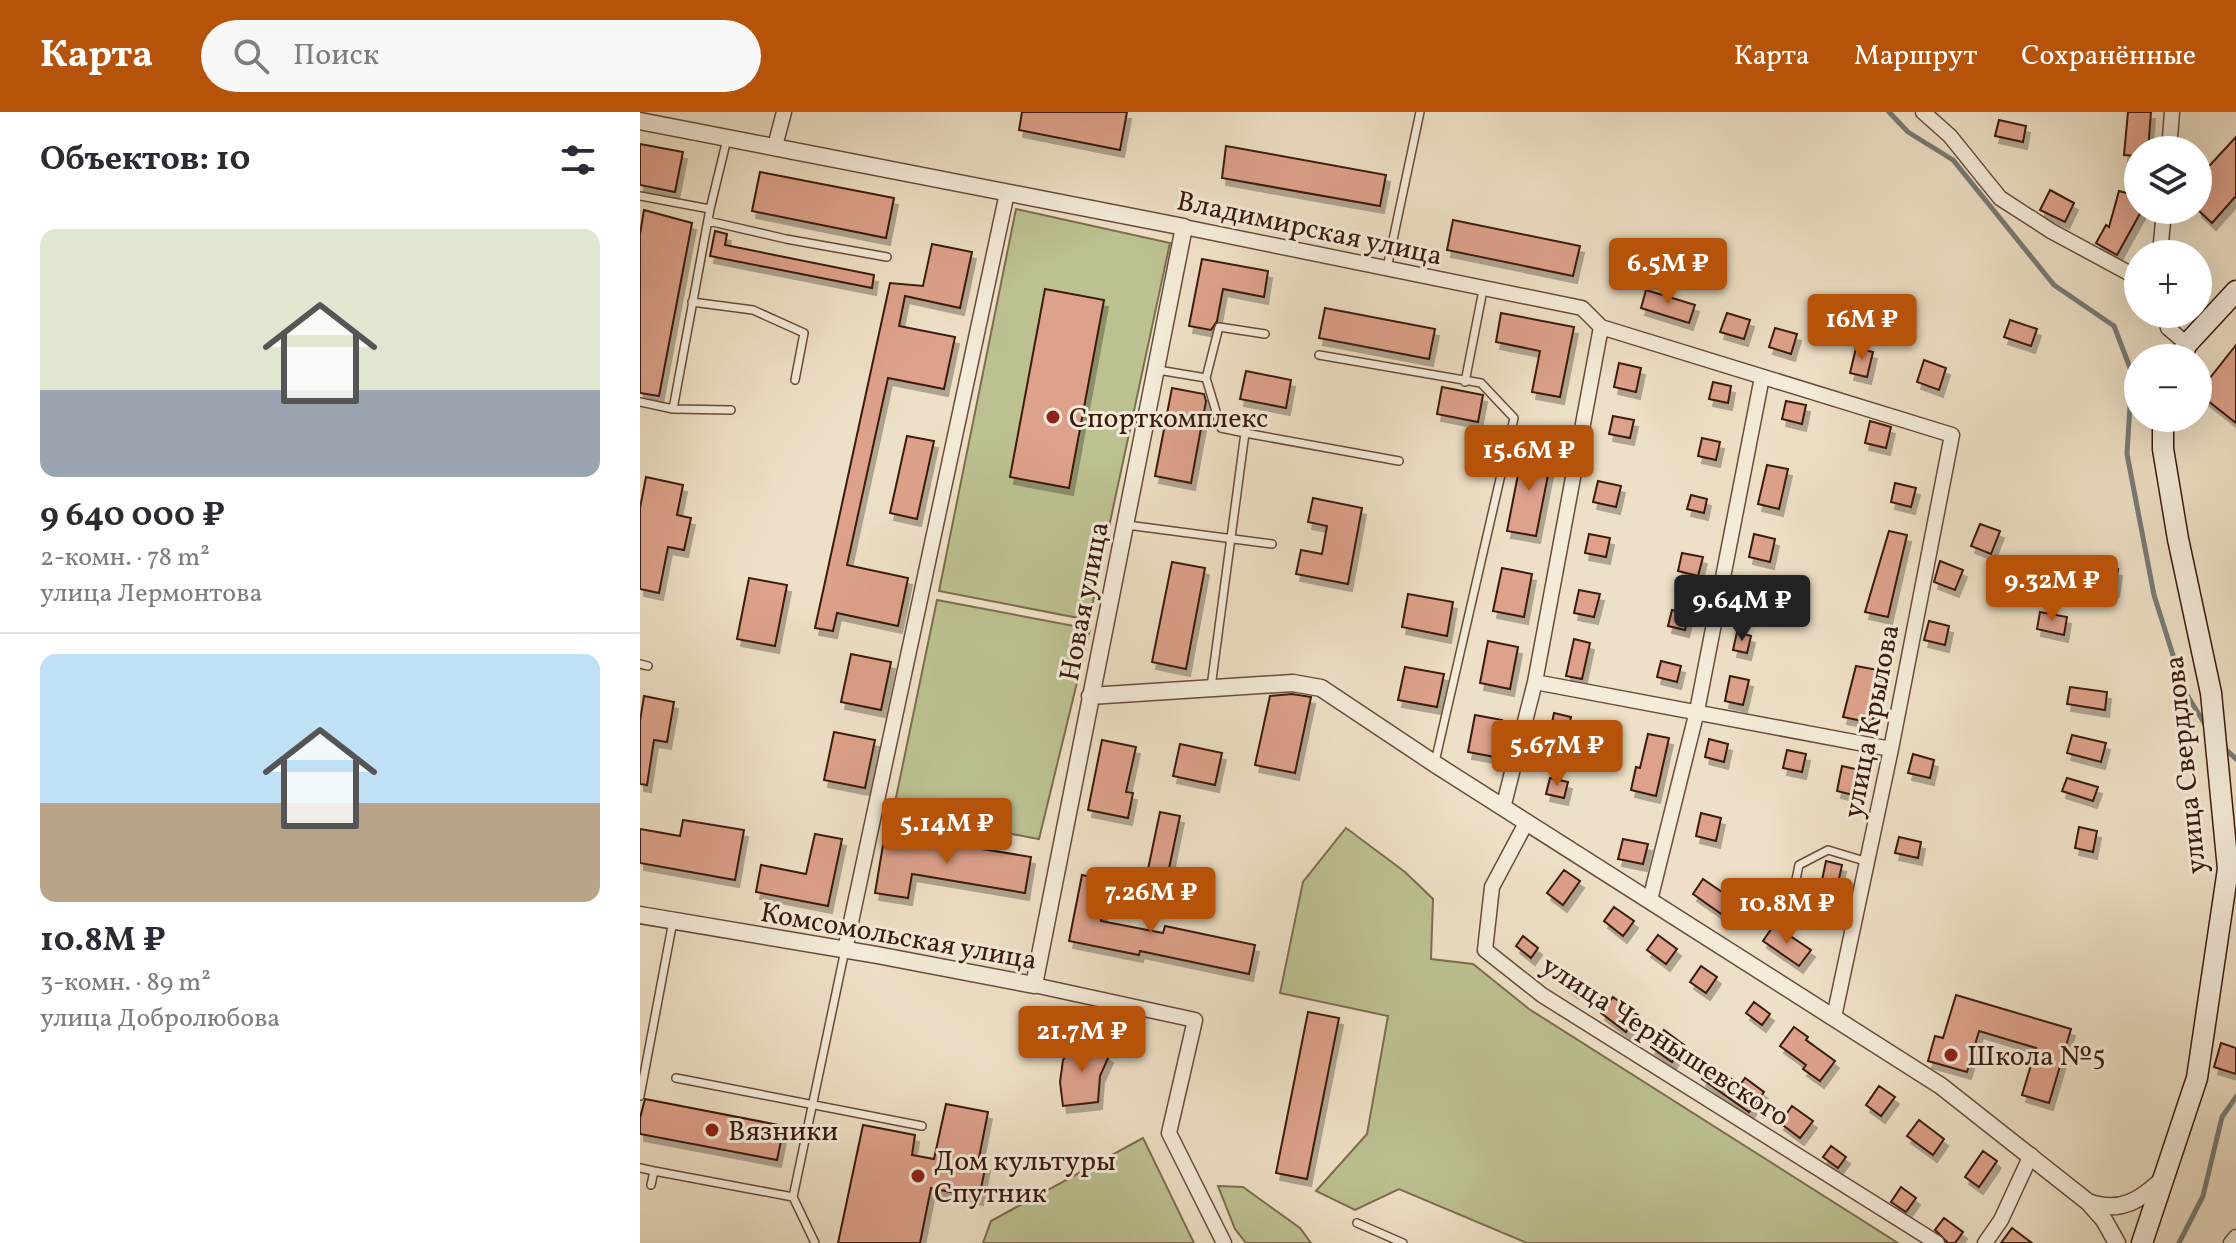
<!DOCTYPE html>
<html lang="ru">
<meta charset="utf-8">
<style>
body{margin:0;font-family:Vollkorn,serif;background:#f7f7f7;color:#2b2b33;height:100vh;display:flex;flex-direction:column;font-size:30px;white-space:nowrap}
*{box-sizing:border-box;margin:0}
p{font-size:26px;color:#7c7c81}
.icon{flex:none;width:44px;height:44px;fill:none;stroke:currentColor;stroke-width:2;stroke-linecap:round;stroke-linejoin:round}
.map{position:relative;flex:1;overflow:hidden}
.drawer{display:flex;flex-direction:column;background:#fff;width:640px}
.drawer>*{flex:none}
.fabs{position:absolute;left:1484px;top:24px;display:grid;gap:16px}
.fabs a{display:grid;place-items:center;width:88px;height:88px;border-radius:50%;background:#fff;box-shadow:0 8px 32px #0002;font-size:40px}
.price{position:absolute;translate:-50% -68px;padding:0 18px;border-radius:8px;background:#b45309;color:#fff;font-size:26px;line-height:52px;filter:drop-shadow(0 2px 4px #0008)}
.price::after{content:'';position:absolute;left:50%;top:48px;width:24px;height:18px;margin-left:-12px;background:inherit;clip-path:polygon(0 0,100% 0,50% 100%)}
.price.selected{background:#222;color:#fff}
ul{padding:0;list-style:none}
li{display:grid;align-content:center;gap:16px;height:424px;padding:0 40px}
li+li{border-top:2px solid #e1e1e2}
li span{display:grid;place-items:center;height:248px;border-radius:16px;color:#555}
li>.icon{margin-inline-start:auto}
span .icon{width:144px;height:144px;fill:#fffc;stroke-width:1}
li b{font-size:34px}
h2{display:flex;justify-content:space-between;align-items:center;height:96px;padding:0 40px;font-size:34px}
header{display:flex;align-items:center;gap:48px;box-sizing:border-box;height:112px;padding:0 40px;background:#b45309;color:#fff}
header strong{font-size:38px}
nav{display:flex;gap:44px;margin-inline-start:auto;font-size:28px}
.search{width:560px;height:72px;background:#f7f7f7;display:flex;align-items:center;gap:20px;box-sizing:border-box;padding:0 28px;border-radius:44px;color:#7c7c81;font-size:30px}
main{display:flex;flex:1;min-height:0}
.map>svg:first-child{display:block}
.green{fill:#bdc192;stroke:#7c6e4f;stroke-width:2}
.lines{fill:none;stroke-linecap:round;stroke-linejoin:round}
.stream{stroke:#767b77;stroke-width:5}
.building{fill:#dea18b;stroke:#3a1a0c;stroke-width:2;filter:url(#shadow)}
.service-casing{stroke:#674c3a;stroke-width:10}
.minor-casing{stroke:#674c3a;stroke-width:17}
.tertiary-casing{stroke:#674c3a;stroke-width:19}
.secondary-casing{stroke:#3a1a0c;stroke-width:23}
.service{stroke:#f4ebda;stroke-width:7}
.minor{stroke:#f4ebda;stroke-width:14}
.tertiary{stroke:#f4ebda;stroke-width:16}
.secondary{stroke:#f4ebda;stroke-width:20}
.poi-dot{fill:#8f2418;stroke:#f4ebda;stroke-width:3}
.labels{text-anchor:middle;stroke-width:6;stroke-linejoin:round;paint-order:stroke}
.street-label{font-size:28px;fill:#3a1a0c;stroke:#f4ebda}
.poi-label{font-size:28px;fill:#3a1a0c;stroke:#f4ebda;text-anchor:start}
</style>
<header>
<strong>Карта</strong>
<div class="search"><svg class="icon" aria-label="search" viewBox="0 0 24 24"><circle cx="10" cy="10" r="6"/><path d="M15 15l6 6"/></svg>Поиск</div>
<nav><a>Карта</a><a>Маршрут</a><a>Сохранённые</a></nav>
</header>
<main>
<section class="drawer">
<h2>Объектов: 10<svg class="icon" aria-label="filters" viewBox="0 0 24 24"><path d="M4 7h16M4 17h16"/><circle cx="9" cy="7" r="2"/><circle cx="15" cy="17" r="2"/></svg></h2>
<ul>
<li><span style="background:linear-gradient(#dfe7d0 65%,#9aa5b1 0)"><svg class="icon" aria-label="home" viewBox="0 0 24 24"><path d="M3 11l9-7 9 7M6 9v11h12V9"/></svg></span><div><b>9 640 000 ₽</b><p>2-комн. · 78 m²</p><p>улица Лермонтова</p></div></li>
<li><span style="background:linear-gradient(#bfe0f5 60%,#b9a48a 0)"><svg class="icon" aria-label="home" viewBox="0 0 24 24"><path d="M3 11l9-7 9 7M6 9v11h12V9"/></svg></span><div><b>10.8M ₽</b><p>3-комн. · 89 m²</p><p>улица Добролюбова</p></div></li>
</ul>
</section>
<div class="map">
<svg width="1596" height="1131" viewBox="0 0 1596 1131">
<defs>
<filter id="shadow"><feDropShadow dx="4" dy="7" stdDeviation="0" flood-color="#0004"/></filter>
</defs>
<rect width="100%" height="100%" fill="#eee0c6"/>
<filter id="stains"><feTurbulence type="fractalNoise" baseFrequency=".0025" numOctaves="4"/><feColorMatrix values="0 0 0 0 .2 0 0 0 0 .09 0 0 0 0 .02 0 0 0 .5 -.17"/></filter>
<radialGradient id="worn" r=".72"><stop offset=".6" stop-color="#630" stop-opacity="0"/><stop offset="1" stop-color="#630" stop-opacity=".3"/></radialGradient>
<path class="green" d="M376,97L530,131L449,508L299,479Z
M297,488L450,517L399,727L253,700Z
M706,716L765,760L793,787L791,847L833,852L889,897L1258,1131H887L759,1077L715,1098L676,1079L727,1022L748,904L640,881L663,770Z
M503,1026L554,1131H343L351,1109Z
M578,1074L603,1075L660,1116L671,1131H606L595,1117Z"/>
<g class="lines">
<path class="stream" d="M1249,0L1268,20L1313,48L1414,173L1474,214L1492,261L1487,342L1514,483L1544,578L1566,614
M1582,634L1596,647
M1539,1131L1563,1084L1582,1005L1596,985"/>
</g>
<path class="building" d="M382,0H487L480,38L379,18Z
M1488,0H1511L1508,38H1498V44L1484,43Z
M1359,8L1386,14L1383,30L1355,24Z
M1596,25V84L1572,111L1558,98V66Z
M0,32L43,40L35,80L0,73Z
M586,34L746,63L740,94L582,66Z
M120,60L254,86L246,126L112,99Z
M1410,78L1434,91L1425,110L1400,98Z
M1479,79L1498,84V98H1502L1477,143L1456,131L1466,113L1469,115Z
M4,98L52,111L19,284L0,281V122Z
M813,108L940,134L933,164L807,138Z
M75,119L87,122L85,133L234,163L232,176L70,144Z
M292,132L332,140L320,196L265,184L259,214L315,225L304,277L248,266L207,453L268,466L258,514L197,501L193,519L175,516L250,171L283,174Z
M562,147L628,159L624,185L583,177L577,209L571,218L549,214Z
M405,177L464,188L429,376L370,365Z
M1006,178L1055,193L1049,211L1001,196Z
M685,196L795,217L789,247L679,226Z
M861,201L934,215L920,285L892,280L900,239L856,230Z
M1087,201L1110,208L1104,227L1080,220Z
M1370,208L1397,217L1391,234L1364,225Z
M1135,216L1157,222L1151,242L1129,235Z
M1596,233V311L1558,281Z
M1216,236L1233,240L1227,265L1210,261Z
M1284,248L1306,256L1299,278L1277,270Z
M979,251L1001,256L996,280L974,275Z
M606,259L651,268L646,296L600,287Z
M1073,270L1091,274L1088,291L1069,287Z
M802,275L843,283L838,310L797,302Z
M532,276L564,282L566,289L551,371L515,364Z
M1146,289L1166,293L1162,312L1142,307Z
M973,304L994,308L990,326L969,322Z
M1230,309L1251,315L1246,336L1225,331Z
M267,324L294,329L277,407L250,401Z
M1062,326L1080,330L1076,348L1058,344Z
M883,337L912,343L896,424L867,419Z
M1127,353L1148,357L1139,397L1118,392Z
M6,365L43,373L37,403L51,406L44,438L28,435L19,481L0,477V396Z
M958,369L981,374L976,395L953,390Z
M1255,371L1276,376L1271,395L1251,390Z
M1051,383L1067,387L1064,401L1047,397Z
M673,386L722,396L708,472L656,462L661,438L682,442L687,414L668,410Z
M1340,412L1360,419L1351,442L1331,434Z
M1249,419L1267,423L1248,505L1225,500Z
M949,422L970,426L966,445L945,441Z
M1114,422L1135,427L1130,450L1109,445Z
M1042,441L1063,445L1058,464L1038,459Z
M1300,449L1323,458L1315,478L1294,470Z
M532,450L565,456L546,557L512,550Z
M1457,455L1478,457L1475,478L1455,476Z
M862,456L892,462L884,505L853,499Z
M109,466L147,473L135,534L97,527Z
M1103,470L1122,474L1118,492L1099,488Z
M939,478L960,482L954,505L934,501Z
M768,482L813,490L807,524L762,515Z
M1032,498L1049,502L1045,518L1028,514Z
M1400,500L1427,505L1424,523L1397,517Z
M1289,509L1309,514L1305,533L1284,528Z
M1097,520L1111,524L1107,541L1093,538Z
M934,527L950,531L942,567L926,564Z
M848,529L878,535L870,577L840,571Z
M211,542L251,550L241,598L201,590Z
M1021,549L1041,554L1037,570L1017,565Z
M1216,554L1238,558L1230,595L1235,597L1232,611L1203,605Z
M765,555L804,562L797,595L758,588Z
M1090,564L1109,568L1103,593L1085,589Z
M1430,575L1467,580L1465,598L1427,592Z
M652,582L671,585L655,661L615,653L630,584Z
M4,584L34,590L27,630L14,628L7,673L0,672V609Z
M914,601L931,605L927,624L910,620Z
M835,603L862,608L855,645L828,640Z
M194,620L235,628L225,676L184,668Z
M1008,622L1029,626L1016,684L991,678L996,655L1000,656Z
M1432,623L1466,631L1461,650L1427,641Z
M1069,627L1088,632L1084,650L1065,645Z
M462,628L496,635L486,680L493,681L488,706L448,698Z
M540,632L582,641L575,673L533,664Z
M1147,638L1166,642L1162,660L1143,656Z
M1273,642L1294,648L1290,666L1268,661Z
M1202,654L1224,659L1218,684L1197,679Z
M910,666L928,670L924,686L906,682Z
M1427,666L1458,675L1453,689L1422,679Z
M520,700L540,704L522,790L502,786Z
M1061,701L1081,706L1076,729L1056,724Z
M43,708L104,718L95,768L0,751V717L40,724Z
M1439,715L1457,719L1453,740L1435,736Z
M245,721L391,745L385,781L272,762L268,786L235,781Z
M175,722L202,727L188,794L116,780L121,753L166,762Z
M1259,725L1281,730L1278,746L1255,741Z
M983,727L1008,732L1003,752L978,747Z
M1186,749L1202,753L1197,776L1181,773Z
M924,758L940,769L923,793L907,781Z
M442,763L470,769L461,809L523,821L525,814L615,833L609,862L500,839L499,843L429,829Z
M1063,767L1098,791L1087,806L1053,782Z
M974,795L994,809L983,824L964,809Z
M1134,813L1171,838L1159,854L1123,829Z
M1018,823L1037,837L1026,852L1007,838Z
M883,824L898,836L891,846L876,834Z
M1061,854L1077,865L1066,881L1050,870Z
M927,859L943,870L935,880L920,869Z
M1316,883L1431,917L1409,991L1382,983L1396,936L1339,919L1327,960L1288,949L1295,924L1303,926Z
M973,885L998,903L986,920L961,901Z
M1114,890L1130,902L1122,913L1106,901Z
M668,900L699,906L667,1067L636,1061Z
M1154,915L1168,925L1166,928L1195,949L1180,969L1163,957L1166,953L1140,934Z
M1024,918L1044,933L1032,950L1011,935Z
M439,925L469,944L460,964L458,990L423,994L420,970L423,948Z
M1581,931L1596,936V962L1574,955Z
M1072,953L1100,973L1105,966L1124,980L1109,1000L1062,967Z
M1239,974L1255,985L1241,1004L1226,993Z
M5,987L144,1014L137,1048L0,1022V1006Z
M306,992L348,1000L338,1051L346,1052L339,1086L291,1076L280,1131H198L223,1013L275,1023L272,1043L294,1047Z
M1152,994L1173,1009L1160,1026L1140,1011Z
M1279,1008L1304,1027L1293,1043L1267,1024Z
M1191,1034L1206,1045L1198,1056L1183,1045Z
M1343,1039L1357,1049L1339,1075L1325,1065Z
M1261,1075L1276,1086L1266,1100L1251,1090Z
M1304,1106L1323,1120L1315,1131H1308L1295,1118Z
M1372,1116L1392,1131H1361Z"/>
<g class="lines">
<g class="service-casing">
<path id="service" d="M87,27L70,97L33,297L91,298
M0,84L70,97
M68,109L146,127L247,145
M747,156L780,0
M52,190L113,198L164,221L155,268
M679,243L841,271L874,306L795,650
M518,258L566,266L579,215L625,222
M566,266L581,316L605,321
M825,270L843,178
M0,290L33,297
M487,413L632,432
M0,552L8,554
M571,575L605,321L759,349
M1152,787L1159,753L1188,738L1228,750
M36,966L282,1014
M0,984L33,809
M0,1056L14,1059L11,1073
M14,1059L153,1085L205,838
M153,1085L175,1131
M717,1111L763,1131"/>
</g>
<g class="minor-casing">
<path id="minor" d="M1283,0L1310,24L1360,86L1411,119L1498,166
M135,34L144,0
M1529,38L1532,0
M544,115L942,196L961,215L1312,323L1251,637L1194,905
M1520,142L1524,98
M1525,202L1528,216L1547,232
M895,570L1251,637
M863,696L895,570L961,215
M886,711L852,775L845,838L902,883L1297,1131
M1010,788L1057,599L1122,265
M205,838L367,81
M394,873L555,908L529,1021L584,1131
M1345,1131L1361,1108L1391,1043
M1591,1131L1596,1125"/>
</g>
<g class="tertiary-casing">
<path id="tertiary" d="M0,9L544,115L394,873L237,843L0,803
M450,584L653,571L681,576L795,652L1301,974L1448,1090C1480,1102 1501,1088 1524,1066
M1449,1091L1464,1108L1477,1131"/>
</g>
<g class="secondary-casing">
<path id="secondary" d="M1540,246L1547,232L1596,179
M1502,1131L1557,966L1588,757L1571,581L1538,427L1523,337V306"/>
</g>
<use href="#service" class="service"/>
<use href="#minor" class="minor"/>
<use href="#tertiary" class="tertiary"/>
<use href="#secondary" class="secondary"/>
</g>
<g class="poi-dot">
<circle cx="413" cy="305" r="8"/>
<circle cx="1311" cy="943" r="8"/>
<circle cx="72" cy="1018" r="8"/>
<circle cx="278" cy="1064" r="8"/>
</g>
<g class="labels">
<g class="street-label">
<text transform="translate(670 115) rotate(12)" y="10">Владимирская улица</text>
<text transform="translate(443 489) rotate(-79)" y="10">Новая улица</text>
<text transform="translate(1230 609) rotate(-79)" y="10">улица Крылова</text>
<text transform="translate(1544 653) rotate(-96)" y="10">улица Свердлова</text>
<text transform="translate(259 823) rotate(10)" y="10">Комсомольская улица</text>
<text transform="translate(1026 928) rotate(33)" y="10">улица Чернышевского</text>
</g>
<g class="poi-label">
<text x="429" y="315">Спорткомплекс</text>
<text x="1327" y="953">Школа №5</text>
<text x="88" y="1028">Вязники</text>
<text x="294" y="1058">Дом культуры<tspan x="294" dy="32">Спутник</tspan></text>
</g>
</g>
<rect width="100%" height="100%" filter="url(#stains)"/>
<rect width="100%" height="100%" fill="url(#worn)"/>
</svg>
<div class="fabs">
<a><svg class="icon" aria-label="layers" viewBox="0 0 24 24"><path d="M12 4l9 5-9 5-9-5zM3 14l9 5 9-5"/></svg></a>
<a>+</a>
<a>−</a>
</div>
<b class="price" style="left:1028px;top:194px">6.5M ₽</b>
<b class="price" style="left:1222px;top:250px">16M ₽</b>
<b class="price" style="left:889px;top:381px">15.6M ₽</b>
<b class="price" style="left:1412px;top:511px">9.32M ₽</b>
<b class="price selected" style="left:1102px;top:531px">9.64M ₽</b>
<b class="price" style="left:917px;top:676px">5.67M ₽</b>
<b class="price" style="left:307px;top:754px">5.14M ₽</b>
<b class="price" style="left:511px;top:823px">7.26M ₽</b>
<b class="price" style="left:1147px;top:834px">10.8M ₽</b>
<b class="price" style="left:442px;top:962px">21.7M ₽</b>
</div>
</main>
